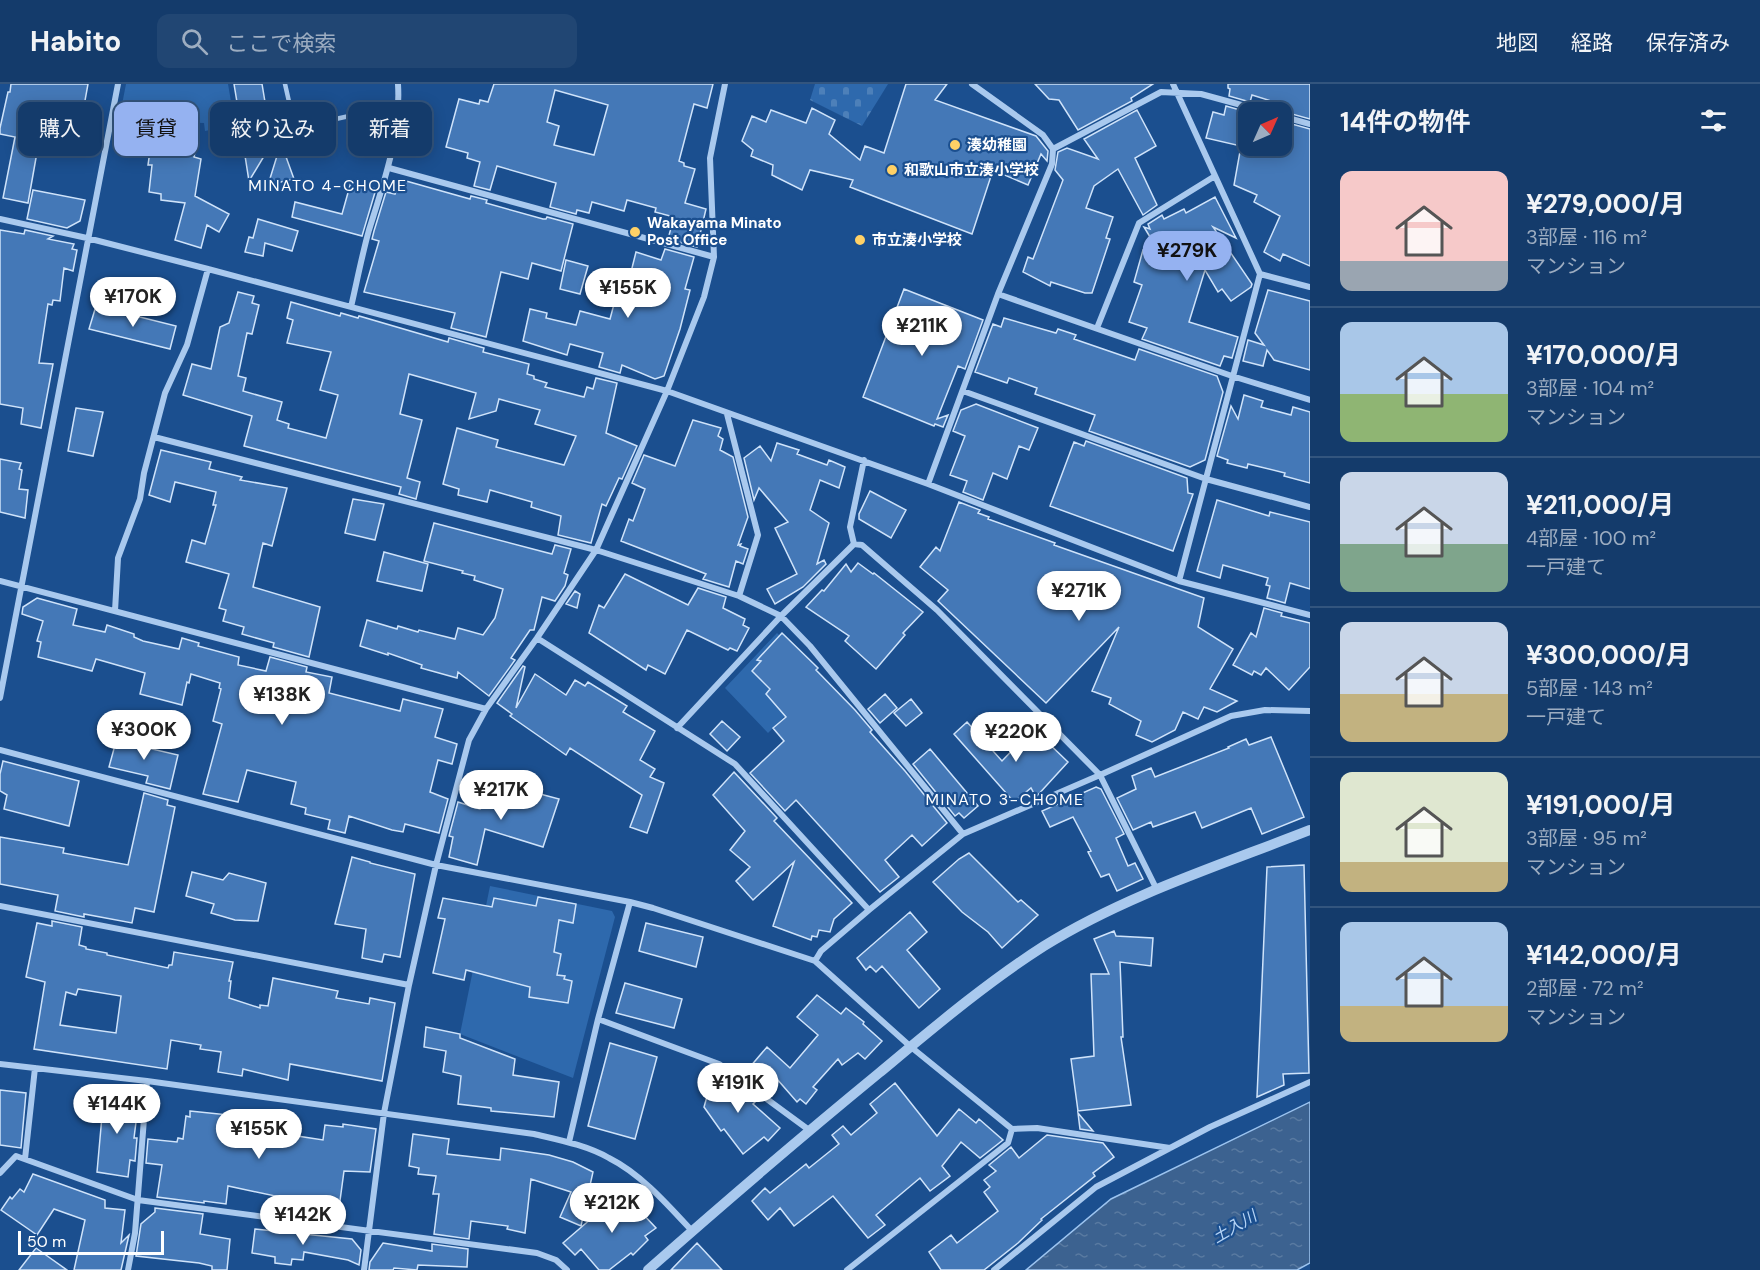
<!DOCTYPE html>
<html lang="ja">
<meta charset="utf-8">
<style>
body{margin:0;font-family:"DM Sans","Noto Sans JP",sans-serif;background:#214673;color:#f1f3f6;height:100vh;display:flex;flex-direction:column;font-size:22px;white-space:nowrap}
*{box-sizing:border-box;margin:0}
p{font-size:20px;color:#9dadc1}
.icon{flex:none;width:33px;height:33px;fill:none;stroke:currentColor;stroke-width:2;stroke-linecap:round;stroke-linejoin:round}
.map{position:relative;flex:1;overflow:hidden}
.panel{display:flex;flex-direction:column;background:#143b6b;width:450px}
.panel>*{flex:none}
.guide{position:absolute;left:18px;top:18px;width:570px;height:54px;display:flex;gap:12px}
.needle{width:39px;rotate:45deg}
.tools{position:absolute;left:1238px;top:18px;display:grid;gap:12px}
.tools a{display:grid;place-items:center;width:54px;height:54px;border-radius:12px;background:#143b6b;box-shadow:0 3px 15px #0003,0 0 0 2px #33557e;font-size:30px}
.scale{position:absolute;left:18px;bottom:15px;width:146px;box-sizing:border-box;padding-left:6px;border:3px solid #fff;border-top:0;font-size:16px;line-height:21px;white-space:nowrap;color:#fff;-webkit-text-stroke:4px #1b4f8f;paint-order:stroke}
.price{position:absolute;translate:-50% -51px;padding:0 14px;border-radius:21px;background:#fff;color:#222;font-size:20px;line-height:39px;filter:drop-shadow(0 2px 3px #0008)}
.price::after{content:'';position:absolute;left:50%;top:36px;width:18px;height:14px;margin-left:-9px;background:inherit;clip-path:polygon(0 0,100% 0,50% 100%)}
.price.selected{background:#95b2f1;color:#111}
ul{padding:0;list-style:none}
li{display:flex;align-items:center;gap:18px;height:150px;padding:0 30px}
li+li{border-top:2px solid #33557e}
li span{display:grid;place-items:center;flex:none;width:168px;height:120px;border-radius:12px;color:#555}
li>.icon{margin-inline-start:auto}
span .icon{width:72px;height:72px;fill:#fffc;stroke-width:1}
li b{font-size:26px}
h2{display:flex;justify-content:space-between;align-items:center;height:72px;padding:0 30px;font-size:26px}
.tag{padding:0 21px;border-radius:12px;background:#143b6b;box-shadow:0 3px 15px #0003,0 0 0 2px #33557e;font-size:21px;line-height:54px}
.tag.selected{background:#95b2f1;color:#111}
header{display:flex;align-items:center;gap:36px;box-sizing:border-box;height:84px;padding:0 30px;background:#143b6b;border-bottom:2px solid #33557e}
header strong{font-size:28px}
nav{display:flex;gap:33px;margin-inline-start:auto;font-size:21px}
.search{width:420px;height:54px;background:#214673;display:flex;align-items:center;gap:15px;box-sizing:border-box;padding:0 21px;border-radius:12px;color:#9dadc1;font-size:22px}
main{display:flex;flex:1;min-height:0}
.map>svg:first-child{display:block}
.cemetery{fill:url(#cemetery-stones)}
.garden{fill:#2e69ad}
.water{fill:url(#water-ripples);stroke:#9cc4f0;stroke-width:1.5}
.building{fill:#4478b7;stroke:#cfe3fa;stroke-width:1.5;fill-rule:evenodd}
.lines{fill:none;stroke-linecap:round;stroke-linejoin:round}
.service{stroke:#a9c9ee;stroke-width:4.5}
.minor{stroke:#a9c9ee;stroke-width:6}
.tertiary{stroke:#a9c9ee;stroke-width:10}
.poi-dot{fill:#ffd166;stroke:#1b4f8f;stroke-width:2}
.labels{text-anchor:middle;stroke-width:4.5;stroke-linejoin:round;paint-order:stroke}
.poi-label{font-size:15px;font-weight:bold;fill:#fff;stroke:#1b4f8f;text-anchor:start}
.neighbourhood-label{font-size:16px;letter-spacing:1.5px;fill:#fff;stroke:#1b4f8f}
.water-label{font-size:16px;font-style:italic;fill:#b5d3f5;stroke:#1b4f8f}
</style>
<header>
<strong>Habito</strong>
<div class="search"><svg class="icon" aria-label="search" viewBox="0 0 24 24"><circle cx="10" cy="10" r="6"/><path d="M15 15l6 6"/></svg>ここで検索</div>
<nav><a>地図</a><a>経路</a><a>保存済み</a></nav>
</header>
<main>
<div class="map">
<svg width="1310" height="1186" viewBox="0 0 1310 1186">
<defs>
<pattern id="cemetery-stones" width="16" height="16" patternUnits="userSpaceOnUse" patternTransform="scale(1.5)"><rect width="16" height="16" fill="#2e69ad"/><path d="M2 7V4a2 2 0 0 1 4 0v3zM10 15v-3a2 2 0 0 1 4 0v3z" fill="#4d80b9"/></pattern>
<pattern id="water-ripples" width="26" height="14" patternUnits="userSpaceOnUse" patternTransform="scale(1.5)"><rect width="26" height="14" fill="#3c6290"/><path d="M2 4q2-2 4 0t4 0M15 11q2-2 4 0t4 0" fill="none" stroke="#597aa1"/></pattern>
</defs>
<rect width="100%" height="100%" fill="#1b4f8f"/>
<path class="cemetery" d="M815,0H888L862,42L810,16Z"/>
<path class="garden" d="M126,0H228L235,41L205,47L204,39L119,36Z
M777,549L824,593L768,649L725,604Z
M490,802L612,827L615,833L573,994L460,950Z"/>
<path class="water" d="M1310,1018V1179L1297,1186H1026L1111,1115Z"/>
<path class="building" d="M11,0H88L84,22H86L81,47L87,48L85,66L39,57L28,119L3,114L15,53L0,50V44L8,8H10Z
M234,0H262L266,24L237,18Z
M494,0H713L707,24L694,20L679,77L684,79V82L695,85L685,119L706,125L697,163L668,155L674,133L655,128L656,124L627,116L624,127L592,118L589,129L577,126L576,130L550,123L556,99L497,82L490,106L474,102L480,78L467,74L468,69L446,63L459,15L479,20L480,16L488,18ZM555,6L608,21L594,71L554,61L559,42L547,38Z
M906,0H947L935,16L1036,52L1048,67L1047,77L1041,70L1028,101L993,86L972,150L850,103L853,96L810,86L802,106L772,91L773,81L751,72L753,66L742,57L752,32L766,38L771,26L806,39L812,24L835,36L829,50L860,76L865,62L884,69Z
M1035,0H1153L1131,14L1132,17L1078,46L1059,16L1049,15Z
M1228,0H1310V35L1281,27V20L1252,11L1250,18L1229,12L1230,5L1228,4Z
M1226,22L1247,28L1244,41L1248,42V62H1281V37L1310,45V182L1283,170L1280,177L1264,168L1280,132L1254,118L1257,111L1234,101L1241,62L1206,54L1213,28L1224,31Z
M1137,26L1156,62L1135,74L1157,121L1143,131L1118,85L1094,102L1086,124L1113,133L1106,154L1110,155L1092,209H1085L1051,198L1050,202L1023,188L1028,173L1033,175L1063,96L1055,86L1058,68L1067,64L1098,75L1084,55Z
M154,39H197L194,58H197L194,73L201,75L195,112L229,130L219,148L207,141L201,164L175,156L185,119L161,116V110L149,108L152,81H148Z
M240,40H274L278,49L249,97Z
M281,59L294,95L268,101Z
M399,95L470,115L471,112L487,116L486,119L543,135H546L547,133L573,140L561,187L532,179L528,195L501,188L486,253L451,244L455,229L364,208L379,157L372,155L374,147L386,108L395,110Z
M351,98L376,105L362,152L292,133L295,118L342,130Z
M33,106L85,116L80,137L67,144L27,135Z
M1215,113L1236,154L1213,143L1252,200L1251,203L1231,217L1222,205L1218,208L1205,186L1189,238L1238,253L1232,274L1224,272L1220,282L1142,255L1147,244L1129,238L1142,201L1134,198L1143,166L1161,171L1144,143L1150,145L1148,140L1162,131L1164,135L1184,125L1186,129Z
M258,135L298,147L292,167L265,159L263,172L245,168L249,153L253,154Z
M0,146L24,150L25,146L53,152L48,155L74,160L72,165L77,166L73,187L64,184L60,217L53,216L52,221L48,220L39,279L53,280L41,344L21,340L23,324L0,320Z
M665,165L694,173L685,205L690,206L680,245L664,292L655,295L622,281L620,289L599,283L603,269L570,260L567,271L523,257L530,225L547,229L546,234L576,241L580,227L610,235L620,198L628,200L636,168L661,176Z
M566,176L588,182L580,210L560,205Z
M904,205L983,236L965,285L958,282L937,335L948,331L943,343L935,340L934,342L863,313Z
M1268,206L1310,217V286L1274,276L1267,266L1263,282L1243,277L1248,256L1264,261L1255,249Z
M238,208L254,212L252,219L259,221L252,250L247,249L238,292L246,294L243,307L282,318L277,336L289,340L288,344L326,354L338,311L320,306L331,268L287,259L293,236L287,234L291,218L340,232L341,229L358,234L359,232L448,258L449,254L484,264L483,268L529,280L527,290L534,292V295L547,299L545,303L584,313L587,303L593,305L596,294L617,299L606,349L637,362L622,395L619,394L606,422L602,420L591,459L558,451L561,432L531,423L532,418L490,406L487,418L458,411L459,405L443,400L457,344L498,356L496,363L564,381L576,352L535,340L540,326L499,315L496,327L469,335L476,309L409,290L400,330L422,336L407,394L420,398L416,415L399,410L401,403L244,362L252,332L183,311L192,280L211,285L220,243L229,239Z
M96,222L176,242L170,265L89,245Z
M1004,234L1056,249L1058,245L1076,251L1074,255L1135,276L1139,265L1217,292L1223,308L1205,376L1190,383L1089,347L1095,331L1035,310L1037,304L1009,294L1007,299L975,288L993,240L1001,243Z
M1244,311L1263,317L1261,323L1291,331L1293,323L1310,328V399L1284,392L1285,389L1248,380L1247,384L1227,379L1228,376L1217,372L1231,322L1238,335Z
M976,320L1038,344L1029,366L1019,362L1007,395L993,389L983,416L963,408L967,397L950,391L965,352L953,347L961,326Z
M76,324L103,328L93,372L68,367Z
M693,336L721,344L718,352L723,355L720,366L733,373L748,433L738,461L741,460L740,462L748,465L743,480L736,477L729,503L703,495L706,490L621,457L629,435L633,437L645,405L632,399L644,371L675,382Z
M1086,357L1187,394L1188,409L1193,410L1173,467L1050,422L1074,358L1084,362Z
M777,359L799,366L797,370L827,381L829,376L845,383L839,404L820,396L810,426L829,439L817,480L824,476L826,480L803,503L775,520L767,505L797,490L775,444L788,438L759,404L754,416L744,374L760,362L771,377Z
M161,366L211,378L209,385L242,393L240,396L287,404L272,462L263,459L253,503L320,523L309,573L273,563L274,559L242,550L244,543L223,537L226,526L219,524L229,490L186,478L192,456L205,460L216,421H213L216,408L175,398L170,418L149,411Z
M0,375L21,379L19,385L22,386L19,405L28,406L25,434L0,428Z
M870,407L906,426L891,454L859,435V430Z
M353,415L384,420L375,456L345,449Z
M1217,416L1269,432L1270,428L1310,438V505L1290,499L1285,519L1267,514L1270,502L1266,501L1268,494L1223,481L1220,494L1197,487Z
M959,418L980,426L978,429L989,433L988,435L1055,459L1054,461L1204,514L1198,543L1233,565L1210,605L1237,617L1217,628L1204,623L1198,635L1183,628L1175,646L1152,658L1136,651L1141,637L1109,620L1111,614L1092,607L1119,543L1046,619L938,517L948,506L920,483L936,463L940,467Z
M434,439L552,470L555,461L571,465L564,489L568,491L565,502L555,517L542,513L534,546H530L511,574L515,576L489,612L458,588L457,594L421,584L422,581L388,569V571L360,562L367,536L397,545L398,542L418,548L419,546L455,555L458,544L483,551L495,534L503,505L474,496L475,492L462,489L463,487L424,477Z
M384,468L428,480L422,507L377,497Z
M858,479L873,490L874,489L923,528L903,549L905,551L876,585L845,557L849,552L806,523L822,506L824,507L846,480L851,488Z
M625,490L688,521L698,504L726,513L723,524L745,535L743,541L749,544L737,567L730,564L728,566L687,546L665,590L648,581L646,586L589,549L599,521L604,524Z
M575,507L580,510L577,524L566,520Z
M37,514L77,525L73,541L105,548L107,541L134,550V553L143,557L179,565L182,554L199,559L198,562L239,573L238,581L266,587L270,573L307,583L306,588L332,593L329,609L400,627L403,615L443,625L435,653L457,660L452,680L438,676L430,708L448,715L439,749L405,740L403,748L392,746L349,732L345,749L328,745L330,736L305,730L306,724L291,720L296,698L247,686L238,718L203,710L222,640L213,637L221,605L219,604L220,599L191,590L189,599L187,598L182,621L140,610L145,589L96,575L92,587L38,573L41,558L37,557L43,537L22,530L23,523Z
M1264,524L1282,529L1281,532L1310,539V583L1289,606L1266,584L1261,591L1254,587L1252,591L1233,581L1251,549L1256,553Z
M782,549L818,584L816,586L855,626L872,646L870,648L905,687L947,739L922,762L912,751L885,776L899,793L880,808L796,716L785,727L750,689L784,657L773,644L786,633L766,610L770,605L752,587L761,577L757,576Z
M523,582L525,583L516,624L535,590L566,611L575,596L585,602L588,598L627,622L623,628L655,647L640,676L655,685L650,693L664,699L647,749L630,743L642,711L570,664L566,671L510,632L512,630L497,619Z
M885,610L897,624L880,639L868,625Z
M911,615L922,629L906,642L894,629Z
M722,637L740,653L727,667L710,650Z
M967,638L1002,677L1029,649L1038,657L1042,653L1068,678L1036,713L1031,704L1014,718L954,650Z
M118,650L154,661L152,665L178,671L170,705L146,699L148,692L109,683Z
M1271,653L1304,733L1262,750L1251,724L1202,744L1195,728L1153,743L1151,738L1133,746L1117,714L1136,705L1132,692L1151,684L1155,693L1229,664L1228,663L1246,655L1249,661Z
M930,665L978,722L964,734L959,729L955,732L913,680Z
M3,677L79,697L69,742L4,725L7,711L0,707V690Z
M734,688L777,734L774,737L852,819L834,835L830,848L819,846L817,853L812,852L811,856L773,842L794,778L753,816L736,797L750,783L730,766L745,747L713,711Z
M510,702L559,715L543,763L485,745L477,781L449,773L453,753L449,752L458,718L480,725L485,704L508,709Z
M1096,703L1101,705L1124,750L1116,754L1128,782L1135,779L1143,795L1117,807L1109,790L1101,793L1088,768L1091,767L1073,733L1050,743L1042,727Z
M144,709L168,716L167,721L175,723L154,828L135,824L132,839L84,830V833L55,827L58,811L0,800V753L64,764L63,769L128,781Z
M969,769L1018,818L1021,816L1038,831L1002,864L988,848L962,828L933,798L959,775Z
M352,773L370,778V779L415,790L400,873L384,870L382,878L362,874L366,845L335,840Z
M1304,781L1309,989L1283,990L1284,1001L1257,1013L1267,783Z
M192,788L223,796L229,789L266,799L258,837L235,836L211,829L214,820L186,812Z
M538,813L576,820L573,839L559,836L554,868L561,870L557,891L565,892L564,895L572,897L568,919L529,913L530,903L466,886L464,896L433,889L445,835L438,834L443,814L492,823L494,814L536,822Z
M910,828L927,848L907,866L940,905L919,924L882,882L876,888L870,882L866,886L857,874Z
M52,837L82,843L79,861L86,863V865L107,869V871L168,884L169,881H172L174,868L233,878L229,897H231L229,914L260,924V921L268,922L273,894L338,907L336,914L369,920L370,914L395,919L382,997L290,980L288,996L243,985L242,992L218,988L221,968L200,965L201,961L171,956L167,985L34,965L45,898L26,893L37,839L52,842ZM78,905L121,912L116,949L60,941L66,908L76,911Z
M646,839L703,853L696,883L639,867Z
M1114,847L1116,852L1153,854L1151,882L1120,878L1123,953H1121L1131,1021L1078,1027L1071,975L1094,972L1091,890H1109L1094,855Z
M625,899L682,915L674,944L616,929Z
M817,911L841,930L846,924L864,938L863,940L882,957L865,975L858,969L842,981L838,975L813,1003L817,1006L806,1020L800,1015L797,1018L776,994L765,1007L743,991L767,963L790,984L818,951L797,933Z
M426,943L460,950V954L515,975L513,991L559,998L554,1033L491,1027V1024L458,1020L461,992L443,988L446,967L424,963Z
M610,959L657,973L635,1055L588,1042Z
M714,988L733,1002L736,999L758,1015L753,1020L780,1044L768,1057L764,1053L743,1070L724,1045L721,1047L704,1023Z
M895,999L937,1052L959,1025L976,1039L979,1035L1003,1056L980,1074L961,1058L942,1082L950,1092L930,1107L920,1094L876,1131L885,1141L868,1154L833,1112L794,1142L780,1124L768,1136L752,1117L765,1104L770,1109L806,1080L809,1084L839,1060L832,1051L843,1042L851,1051L877,1029L870,1020Z
M0,1006L26,1009L21,1064L0,1061Z
M101,1008L134,1013L132,1037L136,1038L134,1054H137L135,1077L130,1076L128,1093L97,1088L102,1032H98Z
M190,1027L238,1032L239,1027L293,1034L291,1051L323,1056L325,1041L343,1043V1040L376,1045L370,1088L344,1087L339,1124L285,1121V1114L228,1102L226,1120L204,1117V1119L157,1113L162,1081L146,1079L148,1055L177,1058L178,1054L183,1055L186,1032L190,1033Z
M1078,1029L1093,1047L1080,1045Z
M413,1050L449,1055L447,1070L500,1076L501,1064L549,1071L573,1078L593,1088L581,1142L560,1133L571,1108L531,1095L525,1149L507,1145L508,1142L471,1137L469,1155L434,1150L439,1110H433L436,1092L418,1090L419,1084L409,1082Z
M1047,1051L1103,1059L1114,1073L1093,1089L1095,1092L1041,1135L1042,1136L1018,1159L984,1186H941L929,1168L951,1151L957,1159L998,1127L984,1108L990,1103L984,1096L996,1087L989,1081L1011,1063L1019,1074Z
M33,1090L105,1116V1124L125,1126L121,1159L129,1151L121,1186H74L85,1136L54,1125L37,1151L1,1126L10,1113L12,1115L20,1105L24,1108Z
M622,1108L656,1144L645,1152L648,1156L633,1171L631,1169L609,1186H599L581,1165L575,1171L563,1159Z
M155,1124L203,1130L200,1150L230,1155L227,1186H212V1182L199,1179L136,1172L141,1140L155,1128Z
M255,1145L352,1155L361,1166L359,1181L348,1176L304,1168L303,1176L292,1175L291,1181L275,1179V1173L252,1169Z
M383,1159L432,1167V1160L468,1165L467,1183L418,1181L417,1186L394,1184L393,1186H369L370,1178Z
M697,1159L722,1186H671Z
M36,1164L67,1186H19Z"/>
<g class="lines">
<path class="service" d="M285,0L295,44L399,21"/>
<path class="minor" d="M972,0L1043,51L1053,65
M1173,0L1260,190L1179,497
M1281,32L1310,40
M389,84L714,173
M0,135L87,154L208,185L667,307L928,400L1179,497L1310,531
M1260,190L1310,203
M998,210L1232,292L1310,316
M351,223C357,197 362,171 369,146C384,98 401,50 398,0
M1097,244L1139,139L1215,92
M963,307L1206,395L1310,423
M727,330L758,451L739,512L781,532L810,562L963,750
M154,353L596,466L739,512
M928,400L998,210L1052,80L1053,65L1161,8L1201,10L1267,28
M854,460L850,443L864,376
M0,497L486,625
M115,527L118,474L140,415L144,389L165,309L187,261L208,185
M537,554L735,680L869,826
M0,614L118,0
M677,644L781,532L854,460L862,461L937,526L1100,691L963,750L869,826L821,867L815,877L911,963L1012,1045L1008,1059L847,1186
M0,666L436,781L630,818
M1157,806L1100,691L1231,632L1265,626L1310,627
M0,822L409,901
M598,935L719,980L809,1046
M0,980L147,997L534,1050C559,1056 586,1061 609,1074C641,1090 668,1121 692,1147
M1012,1045L1037,1044L1170,1064
M569,1058L598,935L630,818L653,824L815,877
M25,1075L35,984
M0,1089L16,1072L138,1116L537,1169L556,1176L567,1186
M128,1186L135,1149L147,997
M364,1186L384,1029L409,901L436,781L469,656L486,625L537,554L596,466L667,307L704,213L714,173L710,74L725,0
M994,1186L1096,1103L1210,1043L1310,998"/>
<path class="tertiary" d="M648,1186C724,1119 801,1053 879,989C932,945 986,899 1044,862C1126,811 1221,781 1310,746"/>
</g>
<g class="poi-dot">
<circle cx="955" cy="61" r="6"/>
<circle cx="892" cy="86" r="6"/>
<circle cx="635" cy="148" r="6"/>
<circle cx="860" cy="156" r="6"/>
</g>
<g class="labels">
<g class="poi-label">
<text x="967" y="66">湊幼稚園</text>
<text x="904" y="91">和歌山市立湊小学校</text>
<text x="647" y="144">Wakayama Minato<tspan x="647" dy="17">Post Office</tspan></text>
<text x="872" y="161">市立湊小学校</text>
</g>
<g class="neighbourhood-label">
<text x="328" y="107">MINATO 4-CHOME</text>
<text x="1005" y="721">MINATO 3-CHOME</text>
</g>
<g class="water-label">
<text transform="translate(1234 1142) rotate(-30)" y="6">土入川</text>
</g>
</g>
</svg>
<div class="tools">
<a><svg class="needle" viewBox="-14 -14 28 28"><path d="M0-13l5 13h-10z" fill="#e53935"/><path d="M0 13l5-13h-10z" fill="#9dadc1"/></svg></a>
</div>
<div class="scale">50 m</div>
<b class="price selected" style="left:1187px;top:198px">¥279K</b>
<b class="price" style="left:628px;top:235px">¥155K</b>
<b class="price" style="left:133px;top:244px">¥170K</b>
<b class="price" style="left:922px;top:273px">¥211K</b>
<b class="price" style="left:1079px;top:538px">¥271K</b>
<b class="price" style="left:282px;top:642px">¥138K</b>
<b class="price" style="left:144px;top:677px">¥300K</b>
<b class="price" style="left:1016px;top:679px">¥220K</b>
<b class="price" style="left:501px;top:737px">¥217K</b>
<b class="price" style="left:738px;top:1030px">¥191K</b>
<b class="price" style="left:117px;top:1051px">¥144K</b>
<b class="price" style="left:259px;top:1076px">¥155K</b>
<b class="price" style="left:612px;top:1150px">¥212K</b>
<b class="price" style="left:303px;top:1162px">¥142K</b>
<div class="guide">
<a class="tag">購入</a>
<a class="tag selected">賃貸</a>
<a class="tag">絞り込み</a>
<a class="tag">新着</a>
</div>
</div>
<section class="panel">
<h2>14件の物件<svg class="icon" aria-label="filters" viewBox="0 0 24 24"><path d="M4 7h16M4 17h16"/><circle cx="9" cy="7" r="2"/><circle cx="15" cy="17" r="2"/></svg></h2>
<ul>
<li><span style="background:linear-gradient(#f6c9c9 75%,#9aa5b1 0)"><svg class="icon" aria-label="home" viewBox="0 0 24 24"><path d="M3 11l9-7 9 7M6 9v11h12V9"/></svg></span><div><b>¥279,000/月</b><p>3部屋 · 116 m²</p><p>マンション</p></div></li>
<li><span style="background:linear-gradient(#a9c7e8 60%,#8fb573 0)"><svg class="icon" aria-label="home" viewBox="0 0 24 24"><path d="M3 11l9-7 9 7M6 9v11h12V9"/></svg></span><div><b>¥170,000/月</b><p>3部屋 · 104 m²</p><p>マンション</p></div></li>
<li><span style="background:linear-gradient(#c9d6e8 60%,#7fa58c 0)"><svg class="icon" aria-label="home" viewBox="0 0 24 24"><path d="M3 11l9-7 9 7M6 9v11h12V9"/></svg></span><div><b>¥211,000/月</b><p>4部屋 · 100 m²</p><p>一戸建て</p></div></li>
<li><span style="background:linear-gradient(#c9d6e8 60%,#c2b280 0)"><svg class="icon" aria-label="home" viewBox="0 0 24 24"><path d="M3 11l9-7 9 7M6 9v11h12V9"/></svg></span><div><b>¥300,000/月</b><p>5部屋 · 143 m²</p><p>一戸建て</p></div></li>
<li><span style="background:linear-gradient(#dfe7d0 75%,#c2b280 0)"><svg class="icon" aria-label="home" viewBox="0 0 24 24"><path d="M3 11l9-7 9 7M6 9v11h12V9"/></svg></span><div><b>¥191,000/月</b><p>3部屋 · 95 m²</p><p>マンション</p></div></li>
<li><span style="background:linear-gradient(#a9c7e8 70%,#c2b280 0)"><svg class="icon" aria-label="home" viewBox="0 0 24 24"><path d="M3 11l9-7 9 7M6 9v11h12V9"/></svg></span><div><b>¥142,000/月</b><p>2部屋 · 72 m²</p><p>マンション</p></div></li>
</ul>
</section>
</main>
